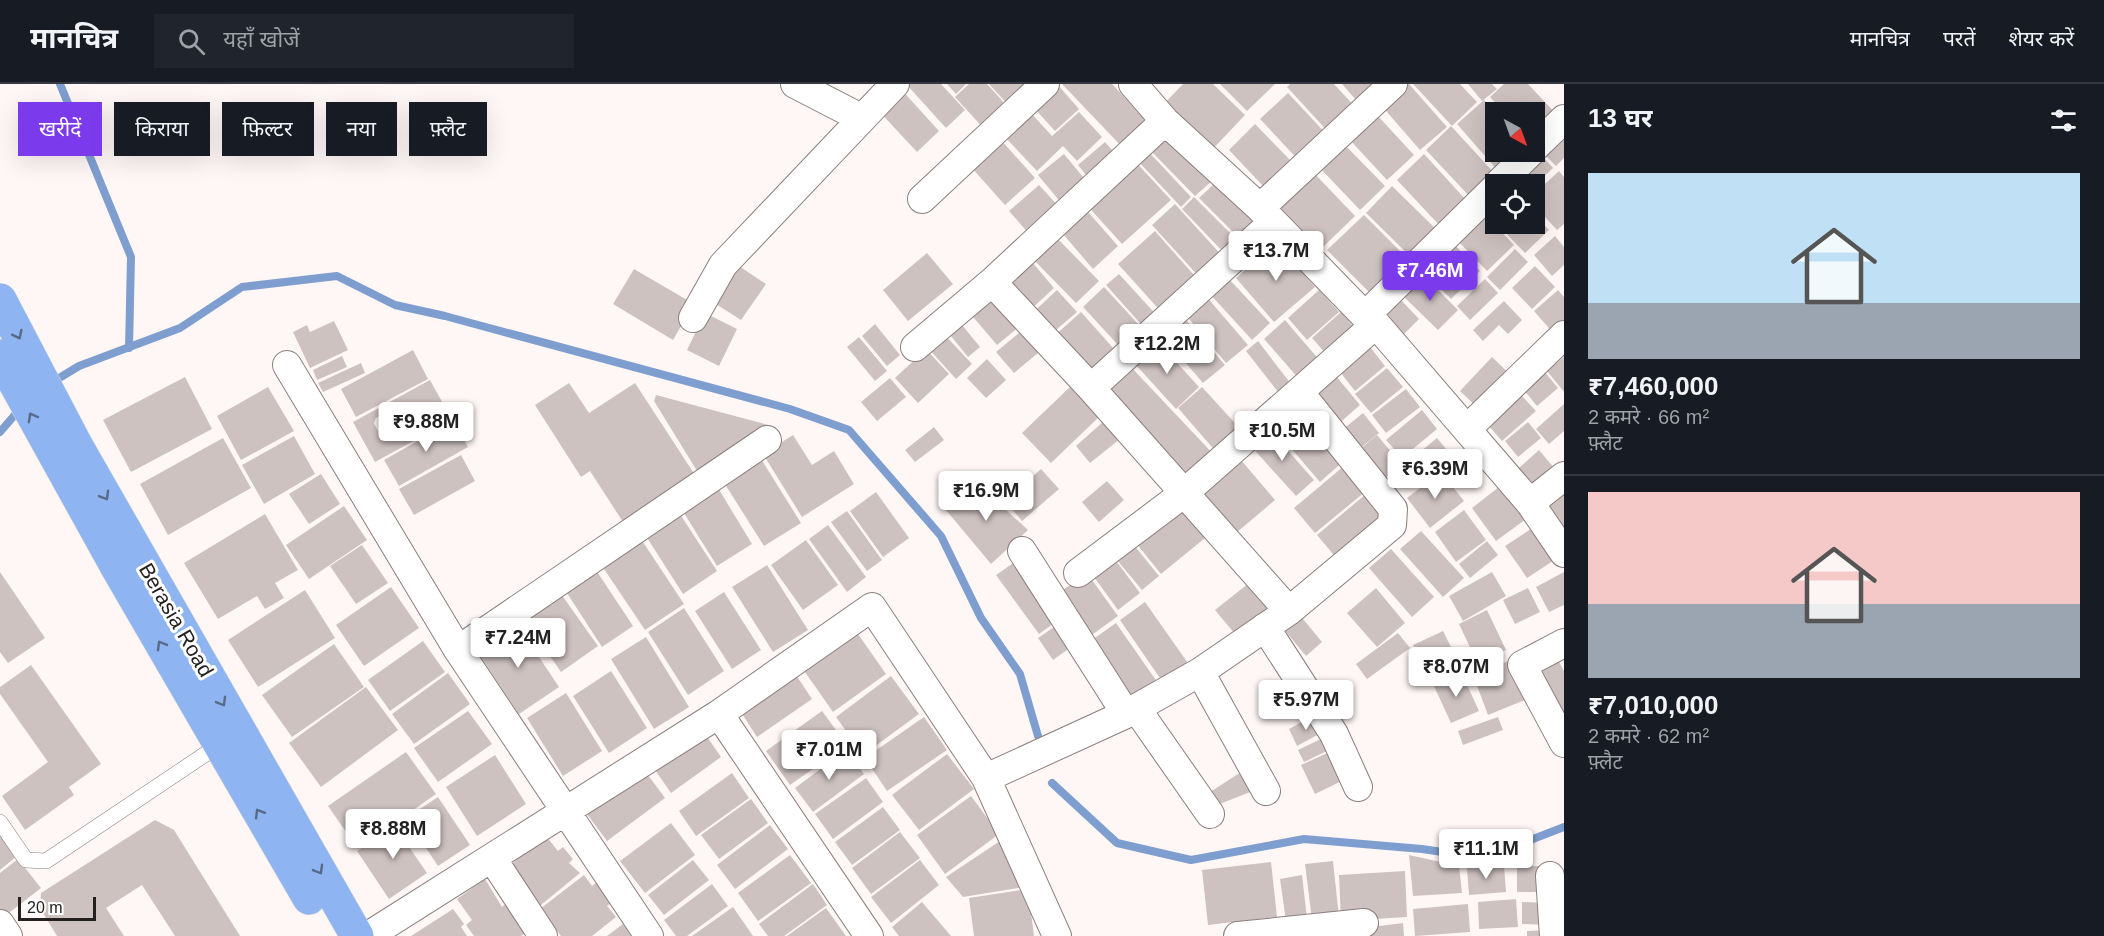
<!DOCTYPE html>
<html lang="hi">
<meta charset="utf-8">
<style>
body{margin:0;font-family:Helvetica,"Noto Sans Devanagari",sans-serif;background:#20242c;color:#f1f3f6;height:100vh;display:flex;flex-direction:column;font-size:22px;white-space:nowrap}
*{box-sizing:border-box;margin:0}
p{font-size:20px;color:#9ea1a6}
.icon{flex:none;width:33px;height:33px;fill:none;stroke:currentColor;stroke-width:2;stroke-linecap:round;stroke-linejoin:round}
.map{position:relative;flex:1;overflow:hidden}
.drawer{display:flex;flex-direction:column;background:#171b24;width:540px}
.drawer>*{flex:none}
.top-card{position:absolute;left:18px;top:18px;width:570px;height:54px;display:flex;gap:12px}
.needle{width:39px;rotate:139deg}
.buttons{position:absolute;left:1485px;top:18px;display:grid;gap:12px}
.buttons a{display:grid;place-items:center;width:60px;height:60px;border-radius:0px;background:#171b24;box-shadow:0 6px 24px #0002;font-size:30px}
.scale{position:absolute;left:18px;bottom:15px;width:78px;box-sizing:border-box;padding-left:6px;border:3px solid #24201f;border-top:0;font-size:16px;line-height:21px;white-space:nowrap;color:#24201f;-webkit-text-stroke:4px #fff;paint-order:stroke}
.price{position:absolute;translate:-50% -51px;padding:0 14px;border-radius:6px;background:#fff;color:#222;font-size:20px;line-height:39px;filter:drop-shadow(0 2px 3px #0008)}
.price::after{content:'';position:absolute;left:50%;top:36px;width:18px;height:14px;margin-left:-9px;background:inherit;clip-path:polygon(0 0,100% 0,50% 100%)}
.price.current{background:#7c3aed;color:#fff}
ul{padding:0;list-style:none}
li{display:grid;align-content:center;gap:12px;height:318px;padding:0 24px}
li+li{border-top:2px solid #363941}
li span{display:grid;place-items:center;height:186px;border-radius:0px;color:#555}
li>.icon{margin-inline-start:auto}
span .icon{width:108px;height:108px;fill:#fffc;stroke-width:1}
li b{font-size:26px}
h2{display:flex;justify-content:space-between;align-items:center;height:72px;padding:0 24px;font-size:26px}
.chip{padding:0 21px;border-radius:0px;background:#171b24;box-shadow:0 6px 24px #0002;font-size:21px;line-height:54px}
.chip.current{background:#7c3aed;color:#fff}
header{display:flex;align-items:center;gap:36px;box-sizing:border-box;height:84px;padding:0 30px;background:#171b24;border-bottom:2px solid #363941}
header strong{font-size:28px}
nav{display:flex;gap:33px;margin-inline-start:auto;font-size:21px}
.search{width:420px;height:54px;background:#20242c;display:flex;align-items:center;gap:15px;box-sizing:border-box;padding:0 21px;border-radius:0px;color:#9ea1a6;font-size:22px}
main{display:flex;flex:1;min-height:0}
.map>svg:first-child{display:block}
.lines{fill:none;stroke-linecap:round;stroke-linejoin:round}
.stream{stroke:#7f9ed0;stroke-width:8}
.building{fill:#cec2c0;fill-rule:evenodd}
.lane-casing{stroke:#8a7f7d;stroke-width:16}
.street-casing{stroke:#8a7f7d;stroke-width:30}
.primary-casing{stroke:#d8d7d7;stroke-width:34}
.lane{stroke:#fff;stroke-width:15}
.street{stroke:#fff;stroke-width:28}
.primary{stroke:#8eb5f2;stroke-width:33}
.oneway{stroke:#596a88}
.labels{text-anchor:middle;stroke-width:6;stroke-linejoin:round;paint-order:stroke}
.street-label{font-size:21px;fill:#24201f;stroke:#fff}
</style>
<header>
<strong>मानचित्र</strong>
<div class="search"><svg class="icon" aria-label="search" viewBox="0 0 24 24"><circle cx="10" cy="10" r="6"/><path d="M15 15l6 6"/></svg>यहाँ खोजें</div>
<nav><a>मानचित्र</a><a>परतें</a><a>शेयर करें</a></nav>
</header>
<main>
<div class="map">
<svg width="1564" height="852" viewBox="0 0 1564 852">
<rect width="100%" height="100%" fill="#fff7f6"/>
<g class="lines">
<path class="stream" d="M60,0L131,173L129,264
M51,299L79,282L180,244L242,203L337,192L395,221L445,232L790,325L849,346L941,452L981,534L1020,590L1038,652
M0,348L19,326
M1052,699L1117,759L1191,776L1304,755L1422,765L1484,774L1564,743"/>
</g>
<path class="building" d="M906,0H941L965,26L946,44Z
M947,0H966L956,10Z
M969,0H987L1009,24L985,46L955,13Z
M989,0H1026L1012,25Z
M1062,0H1112L1150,40L1124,65Z
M1183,0H1213L1245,31L1210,68L1162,22Z
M1220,0H1275L1247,27Z
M1290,0H1334L1358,26L1331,51L1287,3Z
M1342,0H1371L1380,10L1363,24Z
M1403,0H1409L1447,43L1420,66L1380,20Z
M1413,0H1460L1477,18L1452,42Z
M1468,0H1492L1497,5L1482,17Z
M1504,0H1528L1559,33L1534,56V28H1504L1490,13Z
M1058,1L1079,25L1055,47L1034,24Z
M899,3L939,47L917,68L877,25Z
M1288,9L1332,56L1304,82L1260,35Z
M1484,16L1496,29V68H1522L1499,88L1457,40Z
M1030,28L1052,52L1079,28L1102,53L1077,77L1063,62L1037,87L1004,52Z
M1376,30L1414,71L1387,96L1349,55Z
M1255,40L1291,77L1264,103L1229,66Z
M1451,42L1496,91L1471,114L1426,66Z
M1564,45V74L1556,82L1541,67Z
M1163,49L1211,98L1195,112L1148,64Z
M1001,56L1035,94L1005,121L971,83Z
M1105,58L1118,73L1091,97L1078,81Z
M1342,58L1385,102L1360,126L1318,82Z
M1147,66L1191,113L1181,123L1137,76Z
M1539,68L1553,84L1534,102L1513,100Z
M1064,70L1088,99L1062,120L1038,91Z
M1424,70L1467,117L1440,142L1397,96Z
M1132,74L1171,116L1122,160L1084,118Z
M1559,87L1564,93V140L1557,146L1534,121V110Z
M1313,88L1355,132L1321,165L1279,122Z
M1215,99L1256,141L1241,156L1199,114Z
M1039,101L1060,124L1030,151L1009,127Z
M1392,102L1439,148L1413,175L1366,129Z
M1496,107V138L1480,122Z
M1194,113L1241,160L1228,173L1182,125Z
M1175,120L1225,175L1202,196L1152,141Z
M1082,121L1118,162L1093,185L1057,143Z
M1480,125L1514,161L1487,187L1453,152Z
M1534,130L1549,146L1525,169L1497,140H1534Z
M1364,131L1411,178L1374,213L1327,166Z
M1155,147L1201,199L1165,232L1118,180Z
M1054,151L1099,197L1076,219L1031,173Z
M1555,152L1564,163V181L1552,192L1534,171Z
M1450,156L1480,187L1451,215L1421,185Z
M1277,158L1315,203L1274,238L1236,194Z
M1515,165L1528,178L1500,206L1487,193Z
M927,169L953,200L908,237L883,206Z
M733,178L766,200L741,236L708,215Z
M1032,178L1054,204L1028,228L1005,202Z
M1535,182L1555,203L1532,225L1512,204Z
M634,185L694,220L673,256L613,220Z
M1119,190L1161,236L1148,248L1106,201Z
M1422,190L1458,226L1438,246L1401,210Z
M1228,194L1270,239L1252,256L1210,210Z
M1485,195L1498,209L1470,236L1457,222Z
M1104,203L1140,242L1119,262L1083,223Z
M1057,206L1077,228L1049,252L1030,231Z
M1319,206L1339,228L1307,256L1288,234Z
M1558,206L1564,213V241L1554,250L1534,227Z
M990,208L1020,242L997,261L968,227Z
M1205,211L1248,261L1226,279L1184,229Z
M1400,215L1419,235L1403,251L1383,231Z
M1504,217L1522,236L1508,250L1499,241L1483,257L1473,246Z
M1081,228L1114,265L1086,289L1053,253Z
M1341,228L1356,246L1327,271L1312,254Z
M705,229L737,245L719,282L687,266Z
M1182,231L1225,281L1203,299L1160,249Z
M958,236L980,263L968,273L946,246Z
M1285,236L1321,278L1300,296L1264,255Z
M334,237L348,266L310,284L293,248L307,241L310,248Z
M875,240L900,271L887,282L862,252Z
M1026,243L1044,264L1014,289L996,268Z
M944,250L972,280L956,295L928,264Z
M859,253L887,287L875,297L847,263Z
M1258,257L1294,304L1282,313L1246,267Z
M1158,258L1199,303L1176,325L1135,280Z
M1370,263L1385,282L1355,307L1340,288Z
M926,265L949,290L918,319L895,294Z
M413,266L428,295L356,333L341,305Z
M342,272L347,283L317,296L313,286Z
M1492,273L1515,295L1482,328L1460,307Z
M1564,273V308L1547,287Z
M987,275L1006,296L986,314L967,294Z
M361,279L365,289L323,308L318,299Z
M1131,283L1218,375L1189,400L1105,307Z
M1387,284L1403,303L1371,329L1355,310Z
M1544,287L1558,304L1537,322L1523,305Z
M1336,292L1360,321L1336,342L1311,313Z
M185,293L212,345L131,388L103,336Z
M890,294L906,313L877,337L861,318Z
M430,296L452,336L375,378L353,338ZM409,318L417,326V334L387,351L379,349L374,339L376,334Z
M569,299L589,329L635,299L695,391L623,438L590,387L581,393L535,321Z
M1071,302L1100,332L1051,379L1022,349Z
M268,303L294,347L241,376L217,332Z
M1202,303L1243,348L1218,370L1178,324Z
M1406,305L1420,323L1386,349L1372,331Z
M656,311L776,343L774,349L702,395L654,317Z
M1521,311L1536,327L1502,357L1488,341Z
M1296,319L1345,376L1320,398L1271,341Z
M1564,320V347L1549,360L1536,345Z
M1422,326L1437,345L1402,374L1386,356Z
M1363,329L1379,349L1352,371L1336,351Z
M453,337L468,363L399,402L384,376Z
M1104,337L1120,355L1090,379L1076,362Z
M1528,338L1541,354L1518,373L1505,357Z
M934,343L944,356L915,378L905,366Z
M1269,345L1314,396L1296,412L1250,361Z
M793,351L812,381L834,367L854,400L802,433L763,370Z
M1377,351L1402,381L1377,401L1353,371Z
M294,352L315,390L264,420L242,381Z
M223,354L251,404L168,451L140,400Z
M1437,354L1453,373L1419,401L1403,382Z
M1539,366L1561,392L1541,409L1519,384Z
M758,370L801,439L764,462L721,394Z
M461,371L475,397L414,431L399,405Z
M1241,376L1275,416L1229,455L1195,415Z
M1344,382L1365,408L1315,449L1294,424Z
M1041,385L1059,405L1022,437L1005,417Z
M1441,388L1464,417L1430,444L1407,414Z
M321,390L340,420L309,440L289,410Z
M1508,396L1533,430L1496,457L1472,424Z
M974,397L1028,446L991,480L946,426Z
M1107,397L1124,416L1099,438L1082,418Z
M715,399L752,460L717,482L679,421Z
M1564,401V452L1537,418Z
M876,408L909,454L883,473L850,427Z
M1366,410L1387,435L1338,476L1317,451Z
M1176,418L1205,454L1161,490L1132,454Z
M344,422L367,456L309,495L286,461Z
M1464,426L1486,456L1456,478L1435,448Z
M678,427L717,487L683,510L644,449Z
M847,427L882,476L867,487L831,438Z
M265,430L298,486L275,499L284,514L265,525L257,512L218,535L184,479Z
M828,441L866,493L847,508L809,455Z
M1534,443L1556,475L1527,494L1505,462Z
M1421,447L1464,494L1443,513L1400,465Z
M641,455L684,520L645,546L602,482Z
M1129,455L1159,492L1142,506L1112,470Z
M806,456L838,501L803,526L771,481Z
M1487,457L1498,471L1470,494L1459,480Z
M362,461L388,499L356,520L330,482Z
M1391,465L1434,513L1412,533L1369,484Z
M1111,470L1140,509L1118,526L1089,486Z
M1019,475L1061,534L1039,550L996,491Z
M767,481L808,546L773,568L732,503Z
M596,486L633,542L602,563L565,506Z
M0,488L45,554L8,579L0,568Z
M1492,488L1506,512L1463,537L1449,512Z
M1564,488V521L1549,528L1536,503Z
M1087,489L1118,532L1089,553L1057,510Z
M1249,499L1269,523L1235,550L1215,526Z
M391,503L419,544L364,582L336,541Z
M556,503L598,562L561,588L520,529Z
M1376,504L1405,539L1377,563L1347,529Z
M1528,504L1540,528L1515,540L1503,516Z
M305,506L335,554L258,603L228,556Z
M724,508L761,566L732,585L695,527Z
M1145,518L1190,582L1164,600L1120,536Z
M684,524L724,587L688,611L648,548Z
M1487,526L1506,566L1478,580L1459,540Z
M1299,530L1322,558L1306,572L1282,543Z
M1063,537L1078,558L1053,576L1038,554Z
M1116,539L1160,602L1134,620L1089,558Z
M517,540L559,603L519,630L477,567Z
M1443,547L1461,583L1431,597L1413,561Z
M1398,549L1410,564L1367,595L1356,580Z
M858,550L886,590L833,628L805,588Z
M646,553L689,623L654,645L611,575Z
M423,557L445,588L390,627L368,596Z
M334,560L364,603L292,653L262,611Z
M1511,576L1527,615L1488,631L1473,591Z
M1558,576L1564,587V628L1559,630L1536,588Z
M31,581L101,680L69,703L74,711L25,746L2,712L48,678L0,610V603Z
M792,585L812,615L757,653L737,622Z
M611,587L647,644L609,669L573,612Z
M448,589L470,620L414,660L392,630Z
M1462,590L1479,627L1451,639L1434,602Z
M891,592L919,630L863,671L836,633Z
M366,603L398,646L321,703L289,659Z
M566,609L602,667L563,692L527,634Z
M468,627L492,660L438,698L414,664Z
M822,627L847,661L790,701L766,667Z
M1314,631L1323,648L1297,662L1289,645Z
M924,633L947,666L887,707L865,674Z
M1498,633L1503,646L1463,661L1458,647Z
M703,647L721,673L671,709L653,683Z
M1327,652L1333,664L1304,678L1298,666Z
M846,666L864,690L813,728L795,704Z
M1334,666L1348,694L1315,710L1301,681Z
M406,668L436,710L358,765L328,722Z
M947,670L974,705L919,746L892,711Z
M495,671L526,720L477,752L446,703Z
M642,683L665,714L607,757L584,726Z
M1249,683L1258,705L1212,723L1207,710Z
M732,689L749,714L696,752L679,727Z
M866,694L883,718L833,755L815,730Z
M971,712L999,750L945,790L917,751Z
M438,713L470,761L438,782L406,734Z
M751,715L768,739L719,775L701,751Z
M883,723L900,746L852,781L835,758Z
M155,736L174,746L240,852H175L142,801L106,824L124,852H57L40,824L41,809Z
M404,736L413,756L407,760L427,789L389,815L357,767Z
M671,739L695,771L645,809L620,777Z
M770,741L788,765L735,805L717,781Z
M900,748L920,774L871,810L852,784Z
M0,750L17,772L0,786Z
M546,752L558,767L563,763L573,775L569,779L580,789L536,825L504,786Z
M1000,757L1030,802L963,813L946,793Z
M790,771L811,799L758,837L738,809Z
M1409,771L1459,782L1462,809L1413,812Z
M18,775L41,804L5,832L0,825V789Z
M693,776L709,796L664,831L648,811Z
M920,776L939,801L891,839L871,813Z
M1333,777L1339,833L1312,836L1305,780Z
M1271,778L1277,833L1208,841L1202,786Z
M1504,781L1506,808L1469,811L1467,784Z
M1517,782H1546V808H1517Z
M1405,787L1407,833L1341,837L1339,791Z
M584,791L592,802L597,798L613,818L607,822L616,833L592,852H561L540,825Z
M1302,791L1307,834L1286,837L1280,795Z
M485,795L502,823L507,819L527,848L521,852H474L466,841L472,836L457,815Z
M712,800L728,822L687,852H676L664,836Z
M813,800L827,821L784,852H768L759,840Z
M1028,805L1034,852H974L969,814Z
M1516,815L1518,843L1479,845L1478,818Z
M922,818L951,852H899L892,843Z
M1522,818L1548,819L1547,841L1522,840Z
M1468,820L1470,848L1415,852L1413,825Z
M733,823L753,852H692Z
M826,824L846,852H787Z
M453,825L464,840L461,843L467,852H411Z
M1403,839L1404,852H1348L1347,846Z
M623,840L631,852H607Z
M1549,846V852H1527V847Z"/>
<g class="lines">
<g class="lane-casing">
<path id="lane" d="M0,738L26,776L46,777L219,661"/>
</g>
<g class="street-casing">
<path id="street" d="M795,0L861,34
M1133,0L1165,37L1260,124L1365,232L1376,240L1530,419L1564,469
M1534,64L1564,35
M1498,100L1531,68
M922,115L1045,0
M1260,124L1393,0
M992,198L1091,304L1289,527
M1365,232L1496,103
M693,234L723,181L895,0
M915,263L992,198L1165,37
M287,281L458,566L649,852
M1091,304L1272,139
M1467,345L1564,251
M1530,419L1564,392
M1022,467L1126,630
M1078,489L1183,410L1376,240
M1265,543L1334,650L1358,703
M1564,559L1522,581L1564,659
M458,566L767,356
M1200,588L1266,707
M1136,624L1210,730
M719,630L869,852
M986,694L1126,630L1200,588L1289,527L1392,441L1393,425L1300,309
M492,774L543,852
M1550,792L1554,852
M0,840L8,852
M368,852L719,630L872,523L986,694L1057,852
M1238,852L1364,839"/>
</g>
<g class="primary-casing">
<path id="primary" d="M0,216L76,361L357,852
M0,272L118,485L309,814"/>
</g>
<use href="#lane" class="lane"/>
<use href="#street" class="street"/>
<use href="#primary" class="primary"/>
</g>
<defs><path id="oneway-chevron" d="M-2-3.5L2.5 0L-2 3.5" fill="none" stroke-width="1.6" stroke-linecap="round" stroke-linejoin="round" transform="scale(1.5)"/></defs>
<g class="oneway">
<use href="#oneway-chevron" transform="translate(18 251) rotate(63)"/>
<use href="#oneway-chevron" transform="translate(32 333) rotate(-119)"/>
<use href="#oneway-chevron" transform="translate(105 412) rotate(60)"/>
<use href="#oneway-chevron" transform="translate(161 561) rotate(-120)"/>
<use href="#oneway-chevron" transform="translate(222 618) rotate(60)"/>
<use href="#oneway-chevron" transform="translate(259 729) rotate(-121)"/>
<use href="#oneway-chevron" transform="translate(319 786) rotate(60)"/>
</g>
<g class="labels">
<g class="street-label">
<text transform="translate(176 536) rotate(60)" y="7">Berasia Road</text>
</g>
</g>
</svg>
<div class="buttons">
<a><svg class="needle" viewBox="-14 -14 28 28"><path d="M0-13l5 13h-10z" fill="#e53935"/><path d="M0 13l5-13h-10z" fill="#9ea1a6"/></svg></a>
<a><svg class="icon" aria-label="locate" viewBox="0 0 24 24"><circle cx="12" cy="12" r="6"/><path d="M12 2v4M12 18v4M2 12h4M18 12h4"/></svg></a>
</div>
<div class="scale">20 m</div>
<b class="price" style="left:1276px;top:198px">₹13.7M</b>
<b class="price current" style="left:1430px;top:218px">₹7.46M</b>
<b class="price" style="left:1167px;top:291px">₹12.2M</b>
<b class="price" style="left:426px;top:369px">₹9.88M</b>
<b class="price" style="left:1282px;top:378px">₹10.5M</b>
<b class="price" style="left:1435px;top:416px">₹6.39M</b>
<b class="price" style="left:986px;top:438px">₹16.9M</b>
<b class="price" style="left:518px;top:585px">₹7.24M</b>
<b class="price" style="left:1456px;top:614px">₹8.07M</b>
<b class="price" style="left:1306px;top:647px">₹5.97M</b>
<b class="price" style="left:829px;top:697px">₹7.01M</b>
<b class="price" style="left:393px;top:776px">₹8.88M</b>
<b class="price" style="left:1486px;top:796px">₹11.1M</b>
<div class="top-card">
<a class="chip current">खरीदें</a>
<a class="chip">किराया</a>
<a class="chip">फ़िल्टर</a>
<a class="chip">नया</a>
<a class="chip">फ़्लैट</a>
</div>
</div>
<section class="drawer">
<h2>13 घर<svg class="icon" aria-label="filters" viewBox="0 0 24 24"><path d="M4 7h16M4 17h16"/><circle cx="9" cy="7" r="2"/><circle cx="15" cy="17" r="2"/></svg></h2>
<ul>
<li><span style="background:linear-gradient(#bfe0f5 70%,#9aa5b1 0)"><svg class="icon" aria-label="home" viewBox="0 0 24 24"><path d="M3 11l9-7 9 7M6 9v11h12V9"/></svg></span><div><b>₹7,460,000</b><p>2 कमरे · 66 m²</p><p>फ़्लैट</p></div></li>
<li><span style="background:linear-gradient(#f6c9c9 60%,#9aa5b1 0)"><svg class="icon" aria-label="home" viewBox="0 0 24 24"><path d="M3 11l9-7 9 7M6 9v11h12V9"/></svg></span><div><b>₹7,010,000</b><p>2 कमरे · 62 m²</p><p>फ़्लैट</p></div></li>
</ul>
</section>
</main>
